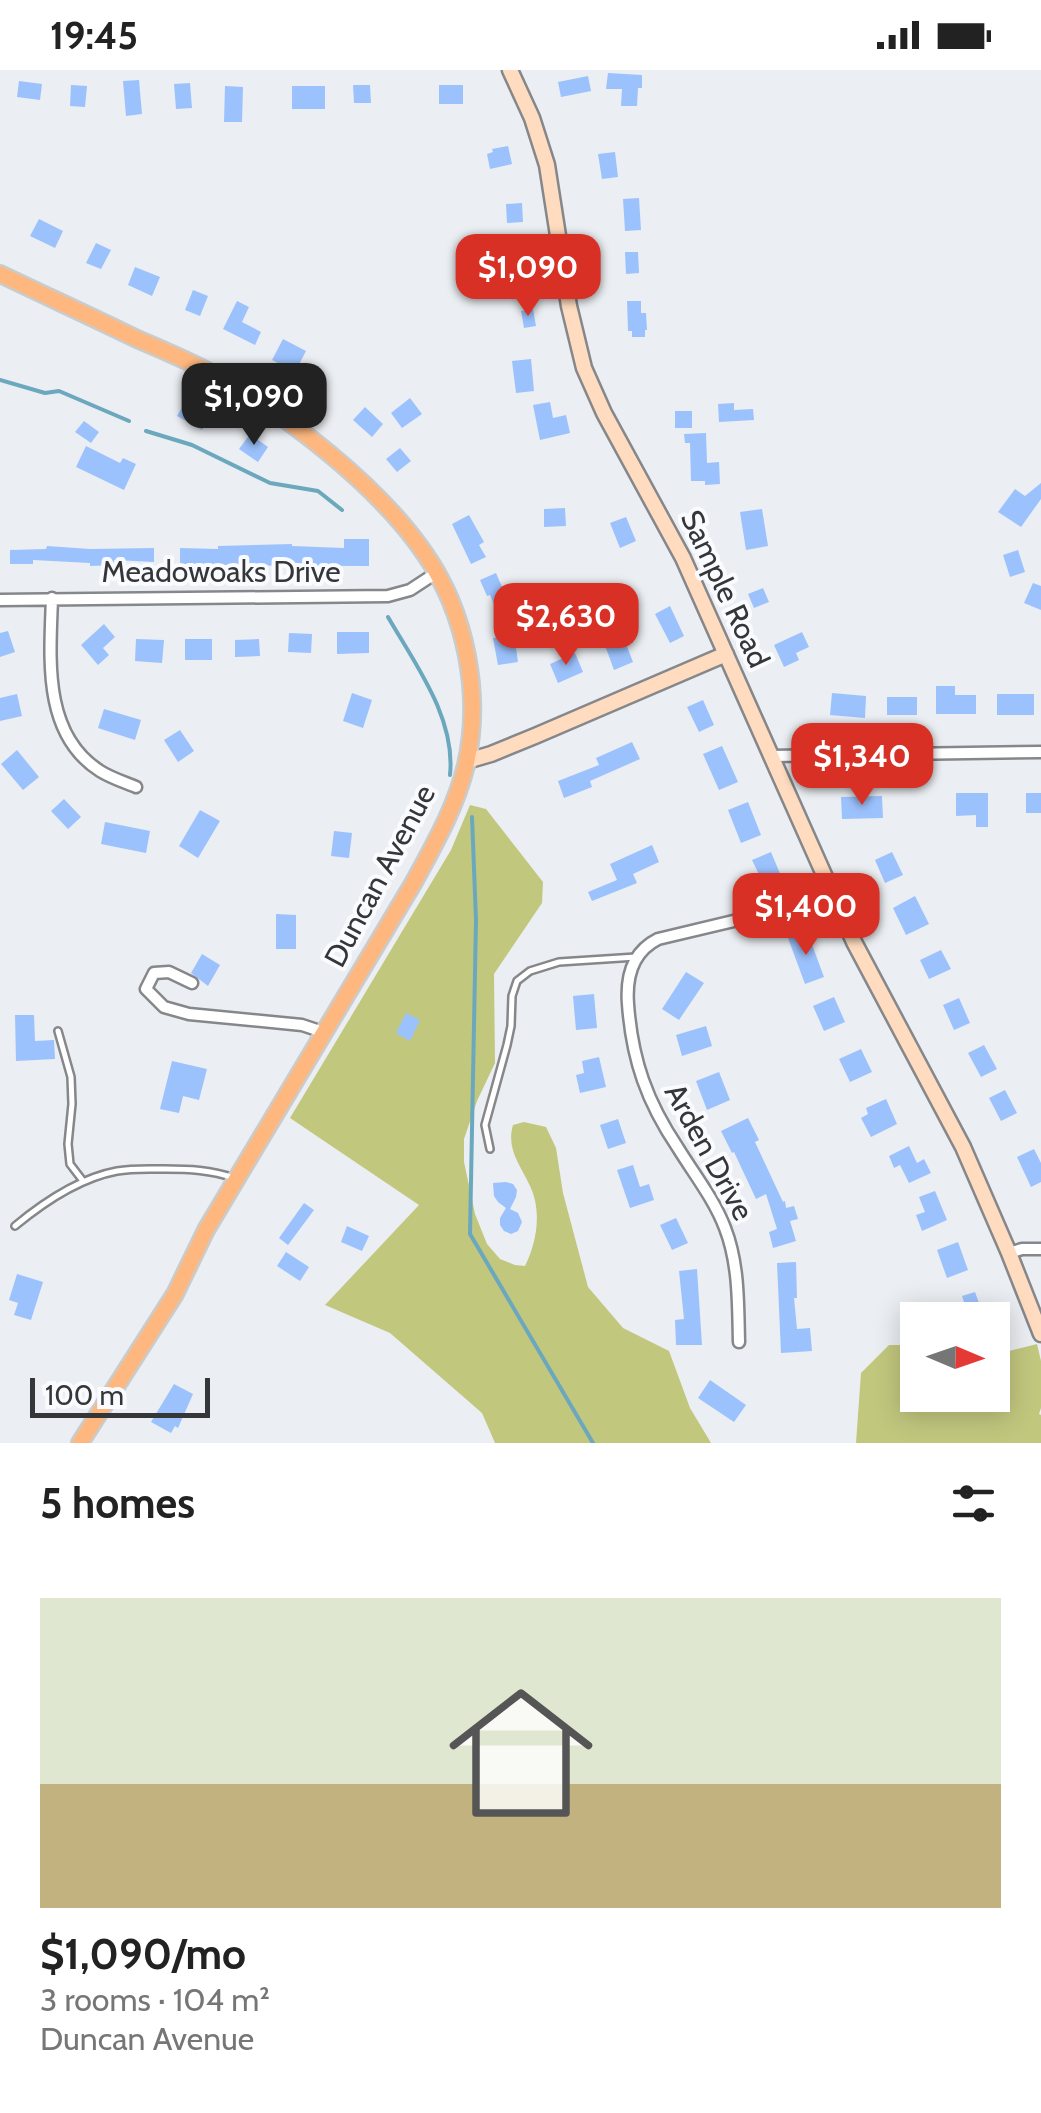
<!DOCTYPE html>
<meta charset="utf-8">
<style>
body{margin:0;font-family:Cabin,sans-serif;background:#f2f2f2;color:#222;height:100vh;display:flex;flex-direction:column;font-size:38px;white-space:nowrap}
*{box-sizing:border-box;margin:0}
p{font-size:32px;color:#767676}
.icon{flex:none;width:55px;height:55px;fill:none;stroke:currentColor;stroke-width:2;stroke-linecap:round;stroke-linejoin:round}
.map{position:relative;height:1373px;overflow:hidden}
.panel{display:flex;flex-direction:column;background:#fff;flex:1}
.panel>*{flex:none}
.needle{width:65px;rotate:92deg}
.controls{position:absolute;left:900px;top:1232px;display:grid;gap:20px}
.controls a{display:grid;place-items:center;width:110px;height:110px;border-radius:0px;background:#fff;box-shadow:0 5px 25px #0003;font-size:50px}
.scale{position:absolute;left:30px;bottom:25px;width:180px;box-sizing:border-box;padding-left:10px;border:5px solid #353638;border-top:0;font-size:28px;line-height:35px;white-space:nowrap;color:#353638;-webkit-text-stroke:8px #f9fbff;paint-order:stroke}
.price{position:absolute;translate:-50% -85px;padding:0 22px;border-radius:20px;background:#d93025;color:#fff;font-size:32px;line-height:65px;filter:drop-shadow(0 2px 5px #0008)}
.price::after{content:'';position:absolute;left:50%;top:60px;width:30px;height:22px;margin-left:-15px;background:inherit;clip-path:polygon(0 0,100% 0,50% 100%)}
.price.active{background:#222;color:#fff}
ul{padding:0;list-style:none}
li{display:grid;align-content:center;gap:20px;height:530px;padding:0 40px}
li+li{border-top:2px solid #e0e0e0}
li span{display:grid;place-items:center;height:310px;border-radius:0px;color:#555}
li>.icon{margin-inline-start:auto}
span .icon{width:180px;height:180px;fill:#fffc;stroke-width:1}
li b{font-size:42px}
h2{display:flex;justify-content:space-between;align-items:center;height:120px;padding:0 40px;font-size:42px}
.status{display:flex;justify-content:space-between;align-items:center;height:70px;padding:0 50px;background:#fff;direction:ltr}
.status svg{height:28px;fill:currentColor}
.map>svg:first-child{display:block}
.green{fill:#c2c77e}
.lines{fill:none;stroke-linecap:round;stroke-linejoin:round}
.stream{stroke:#6ba8be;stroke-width:4}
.building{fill:#9cc2fd}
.lane-casing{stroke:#85878a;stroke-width:10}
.street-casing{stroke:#85878a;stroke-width:15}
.secondary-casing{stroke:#85878a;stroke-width:19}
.primary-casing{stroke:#cacbcb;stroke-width:20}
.lane{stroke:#fff;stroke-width:5}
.street{stroke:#fff;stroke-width:10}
.secondary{stroke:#ffdcbf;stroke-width:14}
.primary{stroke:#feb87f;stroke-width:15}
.labels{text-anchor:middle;stroke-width:8;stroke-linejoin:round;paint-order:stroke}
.street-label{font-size:30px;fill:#353638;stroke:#f9fbff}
</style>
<div class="status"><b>19:45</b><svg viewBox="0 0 49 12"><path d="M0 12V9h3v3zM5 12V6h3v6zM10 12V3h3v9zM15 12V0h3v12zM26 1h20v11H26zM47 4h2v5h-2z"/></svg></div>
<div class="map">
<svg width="1041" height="1373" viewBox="0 0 1041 1373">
<rect width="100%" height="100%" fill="#ebeef2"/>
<path class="green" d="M470,735L486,739L543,812L542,833L494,904L495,993L477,1031L464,1069V1092L475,1144L487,1174L500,1189L515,1195L525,1196C537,1172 542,1141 530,1116C520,1094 506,1079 513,1055L524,1052L546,1057L556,1078L563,1123L588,1217L623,1258L669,1281L690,1338L711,1373H495L482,1343L390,1263L325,1235L419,1135L290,1048L451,780Z
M1037,1274L1041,1291V1338L1039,1344L1041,1345V1373H856L861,1303L889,1275H917L918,1325H992L993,1285Z"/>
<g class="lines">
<path class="stream" d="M0,310L45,323L59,321L129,351
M146,361L192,375L270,413L318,421L342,440
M388,547C415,594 456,648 450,705
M472,747L476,850L470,1164L593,1373"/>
</g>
<path class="building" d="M608,3L642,5V18H638L637,36H621L622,19H606Z
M588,6L591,21L561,27L558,12Z
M139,10L142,44L126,46L123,11Z
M19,11L42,14L40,30L17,27Z
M190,13L192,38L176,39L174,14Z
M71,15L87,16L85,37L70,36Z
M353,15H370L371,33H354Z
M439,15H463V34H439Z
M225,16L243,17L242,52H224Z
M292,16H325V39H292Z
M508,76L512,94L490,99L487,84L493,82L492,79Z
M615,82L618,107L602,109L598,84Z
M639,128L641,160L625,161L623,129Z
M522,133L523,152L507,153L506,134Z
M39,149L63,161L55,178L30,166Z
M96,173L111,180L101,199L86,193Z
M493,177L494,195L470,197L469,179Z
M625,182H638L639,203L626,204Z
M527,185L530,202L515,205L512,188Z
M135,197L160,207L152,226L128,215Z
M193,220L208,226L200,246L185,240Z
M237,231L249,237L242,252L261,262L255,275L223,259Z
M627,231H641V243H646L647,260H645V267H632V261H628Z
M533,239L536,256L524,258L521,241Z
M283,269L306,281L295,302L272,290Z
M531,289L534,321L516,323L512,291Z
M410,328L422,344L402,358L391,343Z
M185,332L211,345L202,360L177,346Z
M550,332L553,348L566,345L570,363L540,370L533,335Z
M734,333V340L753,339L754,350L719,352L718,334Z
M365,337L383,354L372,367L353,350Z
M675,341H692V358H675Z
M84,351L99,362L91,373L75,362Z
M706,363L707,393L719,392L720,414L705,415V411H691L690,373H685L684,364Z
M250,364L268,377L258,392L239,379Z
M86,376L120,393L123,388L136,394L124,420L76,397Z
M400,378L411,391L397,402L386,389Z
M1041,413V429L1021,457L998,442L1015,419L1025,426Z
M565,438L566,456L544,457V439Z
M762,439L768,476L746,480L740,442Z
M469,445L484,472L479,475L486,487L471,494L452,454Z
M626,447L636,471L620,478L610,453Z
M344,469H369V496L180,495V478L218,479V476L292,474V476L344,478Z
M47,476L90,479L154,478V492L114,490L115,495L90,496V493L33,490V494H10V480L46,479Z
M1018,480L1025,502L1010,507L1003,485Z
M496,503L503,519L509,517L514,528L496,539L490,525L487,526L480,510Z
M1033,513L1041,516V540L1024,533Z
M763,518L769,532L754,538L748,524Z
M670,536L684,566L670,573L655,544Z
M624,537L629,548L618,553L633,592L614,600L603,570L612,567L603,546Z
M104,554L115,567L103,578L109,585L98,595L81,575Z
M8,561L15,582L0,587V563Z
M337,562H369V583L337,584Z
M802,562L809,577L796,583L799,590L784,597L774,575Z
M289,563L312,564L311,583L288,582Z
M514,564L518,592L498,595L493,568Z
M136,569L164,570L162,593L135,591Z
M185,569H212V590H185Z
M259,569L260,586L235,587V570Z
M575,583L583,602L558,613L550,594Z
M936,616H955V625H976V644H936Z
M352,623L372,630L363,658L343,651Z
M832,623L866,626L865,648L830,645Z
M17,624L22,646L0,651V628Z
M997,624H1034V645H997Z
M887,627H917V645H887Z
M703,630L714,655L699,662L687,637Z
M104,639L141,650L135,670L98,658Z
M180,660L194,681L178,692L164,670Z
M632,672L640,689L590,711L592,717L564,728L558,711L599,695L596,688Z
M722,676L738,712L719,720L703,684Z
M17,680L39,707L23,720L1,694Z
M956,723H988V757H976V745L956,746Z
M1026,723H1041V743H1026Z
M882,726L883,748L842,749L841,727Z
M64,729L81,747L68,759L51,741Z
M748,732L761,765L741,773L728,740Z
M200,740L220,751L198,788L179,776Z
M105,752L150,761L146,783L101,774Z
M334,761L352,763L349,788L331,786Z
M652,775L659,792L633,804L637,813L592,831L588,822L617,810L610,794Z
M771,782L781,806L763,813L752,790Z
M892,782L903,805L885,813L875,790Z
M915,826L929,854L906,865L893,838Z
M276,844L296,845V879H276Z
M807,861L824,907L805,914L788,868Z
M941,880L951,899L929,909L920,890Z
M202,884L220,895L208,916L191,903Z
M686,902L704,913L679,950L662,939Z
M594,924L597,958L576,960L573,926Z
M834,927L845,952L824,961L813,936Z
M959,928L970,953L954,960L943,935Z
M406,943L420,950L410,971L396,963Z
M15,945H34L35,971L54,970L55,989L16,991Z
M706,956L712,976L682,986L676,965Z
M984,975L997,999L981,1007L968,983Z
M861,979L872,1002L850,1012L839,989Z
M599,987L606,1017L580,1023L576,1005L584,1003L582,991Z
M172,991L207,999L199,1030L183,1026L179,1043L160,1039Z
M719,1002L730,1030L707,1040L696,1011Z
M1005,1020L1017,1043L1001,1051L989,1028Z
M886,1029L897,1054L871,1067L861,1048L868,1044L866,1038Z
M748,1048L759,1070L755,1072L783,1132L785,1131L786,1138L794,1136L798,1149L790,1151L796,1171L773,1178L769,1162L777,1159L766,1124L756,1129L734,1082L732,1083L721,1061Z
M618,1049L626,1073L608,1079L600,1055Z
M909,1076L917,1093L924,1089L931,1103L909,1113L900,1095L894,1098L889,1086Z
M1034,1079L1041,1093V1112L1031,1117L1017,1087Z
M633,1095L640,1117L649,1114L654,1130L630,1138L617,1100Z
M506,1112L513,1114L517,1120L516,1127L510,1139L518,1143L522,1152L518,1161L511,1164L504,1161L500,1155V1148L506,1138L498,1132L494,1126L493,1113Z
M935,1121L947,1150L922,1161L916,1145L925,1142L919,1127Z
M304,1133L314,1140L288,1175L279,1168Z
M676,1148L688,1173L672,1180L660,1155Z
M347,1156L369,1166L362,1181L341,1172Z
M958,1172L968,1200L947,1208L937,1180Z
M286,1182L309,1197L300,1211L277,1196Z
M796,1192L797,1228H794L797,1259L810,1258L812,1281L781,1283L777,1193Z
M697,1199L702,1275H676L675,1250L684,1249L679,1201Z
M17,1204L43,1212L31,1250L14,1245L18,1233L9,1230Z
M975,1222L985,1250H970L962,1226Z
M710,1310L746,1335L734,1352L698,1328Z
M174,1314L193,1324L178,1358L175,1356L171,1363L151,1352Z"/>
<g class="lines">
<g class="lane-casing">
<path id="lane" d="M58,961L71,1007L72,1034L68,1074L70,1094L83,1111
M490,1079L485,1055L507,975L511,956L512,926L517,911L530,901L559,892L636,887
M15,1156C44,1132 79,1108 117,1101C133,1098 149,1099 165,1099C189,1099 211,1100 234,1108"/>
</g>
<g class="street-casing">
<path id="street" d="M52,528C50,588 42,664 100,701C111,708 124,712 136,717
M0,530L388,526L410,520L436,503
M771,686L1041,682
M192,913L169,902L154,903L146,919L164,937L189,944L302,955L317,960L321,968
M1009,1183L1022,1179H1041
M739,1272C738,1233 739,1194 725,1158C714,1129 694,1104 678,1078C647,1032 632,990 628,934C626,908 632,882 658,869L784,839L832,823"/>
</g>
<g class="secondary-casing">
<path id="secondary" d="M510,0L532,48L547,95L569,236L584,298L604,343L683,488L854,872L963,1077L1009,1183L1041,1264
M467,691L491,684L535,666L726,584"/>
</g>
<g class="primary-casing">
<path id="primary" d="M0,204C46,226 92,247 137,269C163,280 189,291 213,304C286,344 378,415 425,484C466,543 482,625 466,695C456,737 434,775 414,812L206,1160L175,1224L80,1373"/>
</g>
<use href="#lane" class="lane"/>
<use href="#street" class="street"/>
<use href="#secondary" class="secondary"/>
<use href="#primary" class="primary"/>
</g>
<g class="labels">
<g class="street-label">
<text x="221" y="512">Meadowoaks Drive</text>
<text transform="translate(725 519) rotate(65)" y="10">Sample Road</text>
<text transform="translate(380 806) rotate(-62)" y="10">Duncan Avenue</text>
<text transform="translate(709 1082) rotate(61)" y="10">Arden Drive</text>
</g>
</g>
</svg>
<div class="controls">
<a><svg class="needle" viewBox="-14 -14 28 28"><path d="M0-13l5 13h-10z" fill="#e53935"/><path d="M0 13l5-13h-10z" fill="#767676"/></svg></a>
</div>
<div class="scale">100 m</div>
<b class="price" style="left:528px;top:249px">$1,090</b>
<b class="price active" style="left:254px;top:378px">$1,090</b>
<b class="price" style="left:566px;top:598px">$2,630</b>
<b class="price" style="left:862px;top:738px">$1,340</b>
<b class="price" style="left:806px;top:888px">$1,400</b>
</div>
<section class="panel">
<h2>5 homes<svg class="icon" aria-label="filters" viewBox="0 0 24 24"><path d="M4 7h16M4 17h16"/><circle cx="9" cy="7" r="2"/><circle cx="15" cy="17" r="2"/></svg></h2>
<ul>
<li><span style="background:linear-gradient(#dfe7d0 60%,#c2b280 0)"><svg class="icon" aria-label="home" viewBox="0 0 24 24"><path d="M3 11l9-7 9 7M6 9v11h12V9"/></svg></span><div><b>$1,090/mo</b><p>3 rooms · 104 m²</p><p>Duncan Avenue</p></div></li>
</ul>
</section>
